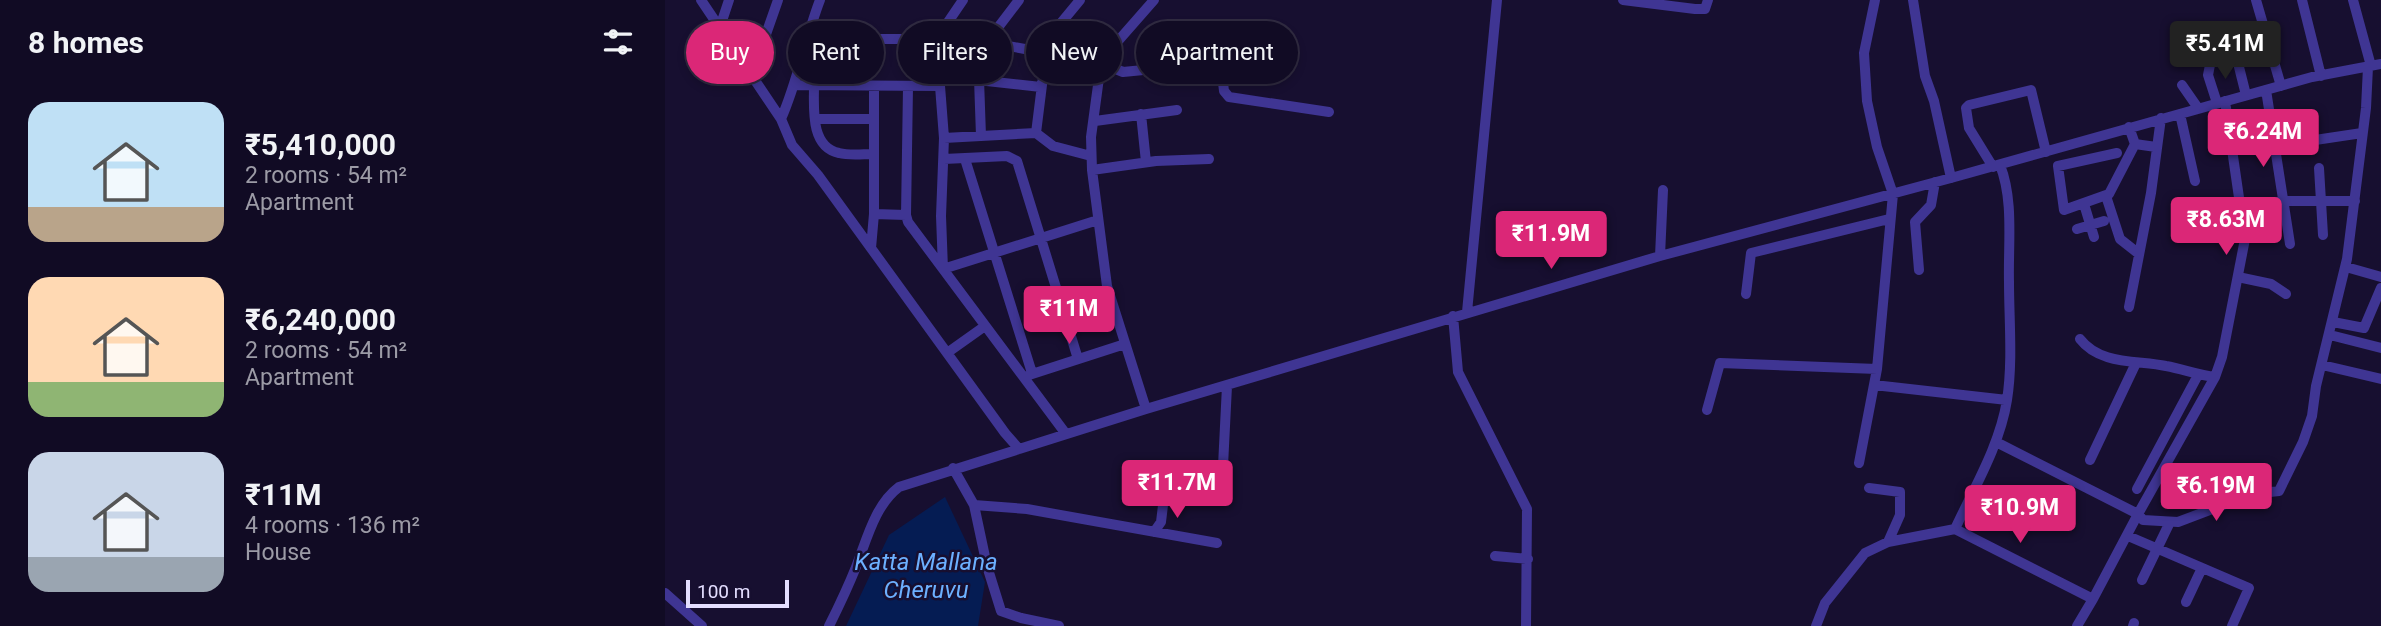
<!DOCTYPE html>
<meta charset="utf-8">
<style>
body{margin:0;font-family:Roboto,sans-serif;background:#1e1931;color:#f1f3f6;height:100vh;display:flex;flex-direction:column;font-size:26px;white-space:nowrap}
*{box-sizing:border-box;margin:0}
p{font-size:23px;color:#9c9ba6}
.icon{flex:none;width:38px;height:38px;fill:none;stroke:currentColor;stroke-width:2;stroke-linecap:round;stroke-linejoin:round}
.map{position:relative;flex:1;overflow:hidden}
.details{display:flex;flex-direction:column;background:#110b24;width:665px}
.details>*{flex:none}
.top-card{position:absolute;left:21px;top:21px;width:665px;height:63px;display:flex;gap:14px}
.scale{position:absolute;left:21px;bottom:18px;width:103px;box-sizing:border-box;padding-left:7px;border:4px solid #e4deff;border-top:0;font-size:19px;line-height:24px;white-space:nowrap;color:#e4deff;-webkit-text-stroke:5px #170f30;paint-order:stroke}
.price{position:absolute;translate:-50% -60px;padding:0 16px;border-radius:7px;background:#db2777;color:#fff;font-size:23px;line-height:46px;filter:drop-shadow(0 2px 4px #0008)}
.price::after{content:'';position:absolute;left:50%;top:42px;width:21px;height:16px;margin-left:-10px;background:inherit;clip-path:polygon(0 0,100% 0,50% 100%)}
.price.active{background:#222;color:#fff}
ul{padding:0;list-style:none}
li{display:flex;align-items:center;gap:21px;height:175px;padding:0 28px}
li span{display:grid;place-items:center;flex:none;width:196px;height:140px;border-radius:21px;color:#555}
li>.icon{margin-inline-start:auto}
span .icon{width:84px;height:84px;fill:#fffc;stroke-width:1}
li b{font-size:30px}
h2{display:flex;justify-content:space-between;align-items:center;height:84px;padding:0 28px;font-size:30px}
.chip{padding:0 24px;border-radius:32px;background:#110b24;box-shadow:0 4px 10px #0003,0 0 0 2px #302b41;font-size:24px;line-height:63px}
.chip.active{background:#db2777;color:#fff}
main{display:flex;flex:1;min-height:0}
.map>svg:first-child{display:block}
.water{fill:#051c53}
.lines{fill:none;stroke-linecap:round;stroke-linejoin:round}
.minor{stroke:#3f3593;stroke-width:10}
.labels{text-anchor:middle;stroke-width:5;stroke-linejoin:round;paint-order:stroke}
.water-label{font-size:24px;font-style:italic;fill:#6cb0ff;stroke:#170f30}
</style>
<main>
<section class="details">
<h2>8 homes<svg class="icon" aria-label="filters" viewBox="0 0 24 24"><path d="M4 7h16M4 17h16"/><circle cx="9" cy="7" r="2"/><circle cx="15" cy="17" r="2"/></svg></h2>
<ul>
<li><span style="background:linear-gradient(#bfe0f5 75%,#b9a48a 0)"><svg class="icon" aria-label="home" viewBox="0 0 24 24"><path d="M3 11l9-7 9 7M6 9v11h12V9"/></svg></span><div><b>₹5,410,000</b><p>2 rooms · 54 m²</p><p>Apartment</p></div></li>
<li><span style="background:linear-gradient(#ffd9b3 75%,#8fb573 0)"><svg class="icon" aria-label="home" viewBox="0 0 24 24"><path d="M3 11l9-7 9 7M6 9v11h12V9"/></svg></span><div><b>₹6,240,000</b><p>2 rooms · 54 m²</p><p>Apartment</p></div></li>
<li><span style="background:linear-gradient(#c9d6e8 75%,#9aa5b1 0)"><svg class="icon" aria-label="home" viewBox="0 0 24 24"><path d="M3 11l9-7 9 7M6 9v11h12V9"/></svg></span><div><b>₹11M</b><p>4 rooms · 136 m²</p><p>House</p></div></li>
</ul>
</section>
<div class="map">
<svg width="1716" height="626" viewBox="0 0 1716 626">
<rect width="100%" height="100%" fill="#170f30"/>
<path class="water" d="M280,497L320,582L313,626H181L224,535Z"/>
<g class="lines">
<path class="minor" d="M36,0L116,119L127,145L153,175L340,433L354,449
M298,0L281,25L275,86L279,138L276,216L278,269L433,220
M958,0L1030,9H1040L1043,0
M1248,0L1260,76L1269,101L1286,178
M1591,0L1616,86
M1637,0L1656,76
M1688,0L1706,66
M55,27L64,0
M140,39H281L322,42L436,63L458,72L550,63L556,66L559,91L564,97L664,112
M322,42L354,0
M1569,47L1581,95
M372,52L415,0
M1546,60L1543,75L1552,103
M276,76L376,87
M86,77L113,0
M314,79L316,136
M129,85L275,86
M1517,85L1533,108
M149,86C149,108 145,147 174,153C185,156 198,154 208,154
M243,87L241,215L243,222L401,434
M1601,90L1625,244
M476,114L481,162
M1515,114L1530,181
M116,119C133,81 140,39 155,0
M150,119H209
M430,121L512,110
M371,133L381,53
M279,138L371,133L388,146L426,156
M1470,144L1491,147
M1610,146L1697,133
M1452,153L1393,166L1399,210L1444,194L1470,144L1464,127
M279,159L342,156L352,161L413,359
M300,159L367,373
M1328,167L1304,128L1301,108L1304,105L1366,90L1381,152
M1654,168L1658,235
M427,170L491,161L544,159
M1441,196L1455,239L1474,254
M1419,204L1429,237
M1575,207L1619,201H1690
M209,214L241,215
M1412,229L1439,221
M206,248L209,214V87
M995,256L998,190
M1681,267L1716,277
M1254,270L1250,222L1266,205L1270,182
M1573,277L1606,284L1621,294
M1081,294L1086,253L1224,219
M1464,307L1486,193L1496,118
M802,312L832,0
M788,316L793,372L862,509L861,626
M1668,322L1699,328L1716,288
M1665,335L1716,348
M1415,339C1435,365 1472,360 1501,366C1518,369 1533,375 1550,377
M282,353L320,326
M1657,365L1716,379
M364,375L460,344
M1209,385L1342,400
M481,409L442,286L427,170L426,137L436,63L446,49L489,0
M1042,410L1055,363L1212,369
M1331,442L1473,514L1478,520L1513,522L1587,494L1614,491L1638,442L1647,416L1651,386L1682,259L1701,108L1703,67
M1425,460L1471,363
M1194,463L1212,369L1228,194L1212,147L1202,101L1199,53L1210,0
M288,468L309,505L322,566L336,611L356,618L394,626
M557,486L562,386
M1204,488L1235,492V515L1223,542
M1472,489L1533,375
M309,505L362,509L552,543
M1290,529C1309,488 1335,445 1342,400C1348,362 1344,320 1344,282C1343,244 1349,200 1335,165
M489,532L496,522L499,497
M1463,536L1584,588L1567,626
M830,556L863,559
M1477,580L1505,522
M0,593L37,626
M1521,602L1537,568
M164,626C174,606 183,587 191,567C202,539 210,505 234,487L481,409L995,256L1286,178L1647,77L1716,64
M1151,626L1160,603L1200,553L1223,542L1290,529L1428,599L1473,514L1550,377L1557,357L1580,239L1560,101
M1412,626L1428,599
M1468,626L1469,623"/>
</g>
<g class="labels">
<g class="water-label">
<text x="261" y="570">Katta Mallana<tspan x="261" dy="28">Cheruvu</tspan></text>
</g>
</g>
</svg>
<div class="scale">100 m</div>
<b class="price active" style="left:1560px;top:81px">₹5.41M</b>
<b class="price" style="left:1598px;top:169px">₹6.24M</b>
<b class="price" style="left:1561px;top:257px">₹8.63M</b>
<b class="price" style="left:886px;top:271px">₹11.9M</b>
<b class="price" style="left:404px;top:346px">₹11M</b>
<b class="price" style="left:512px;top:520px">₹11.7M</b>
<b class="price" style="left:1551px;top:523px">₹6.19M</b>
<b class="price" style="left:1355px;top:545px">₹10.9M</b>
<div class="top-card">
<a class="chip active">Buy</a>
<a class="chip">Rent</a>
<a class="chip">Filters</a>
<a class="chip">New</a>
<a class="chip">Apartment</a>
</div>
</div>
</main>
